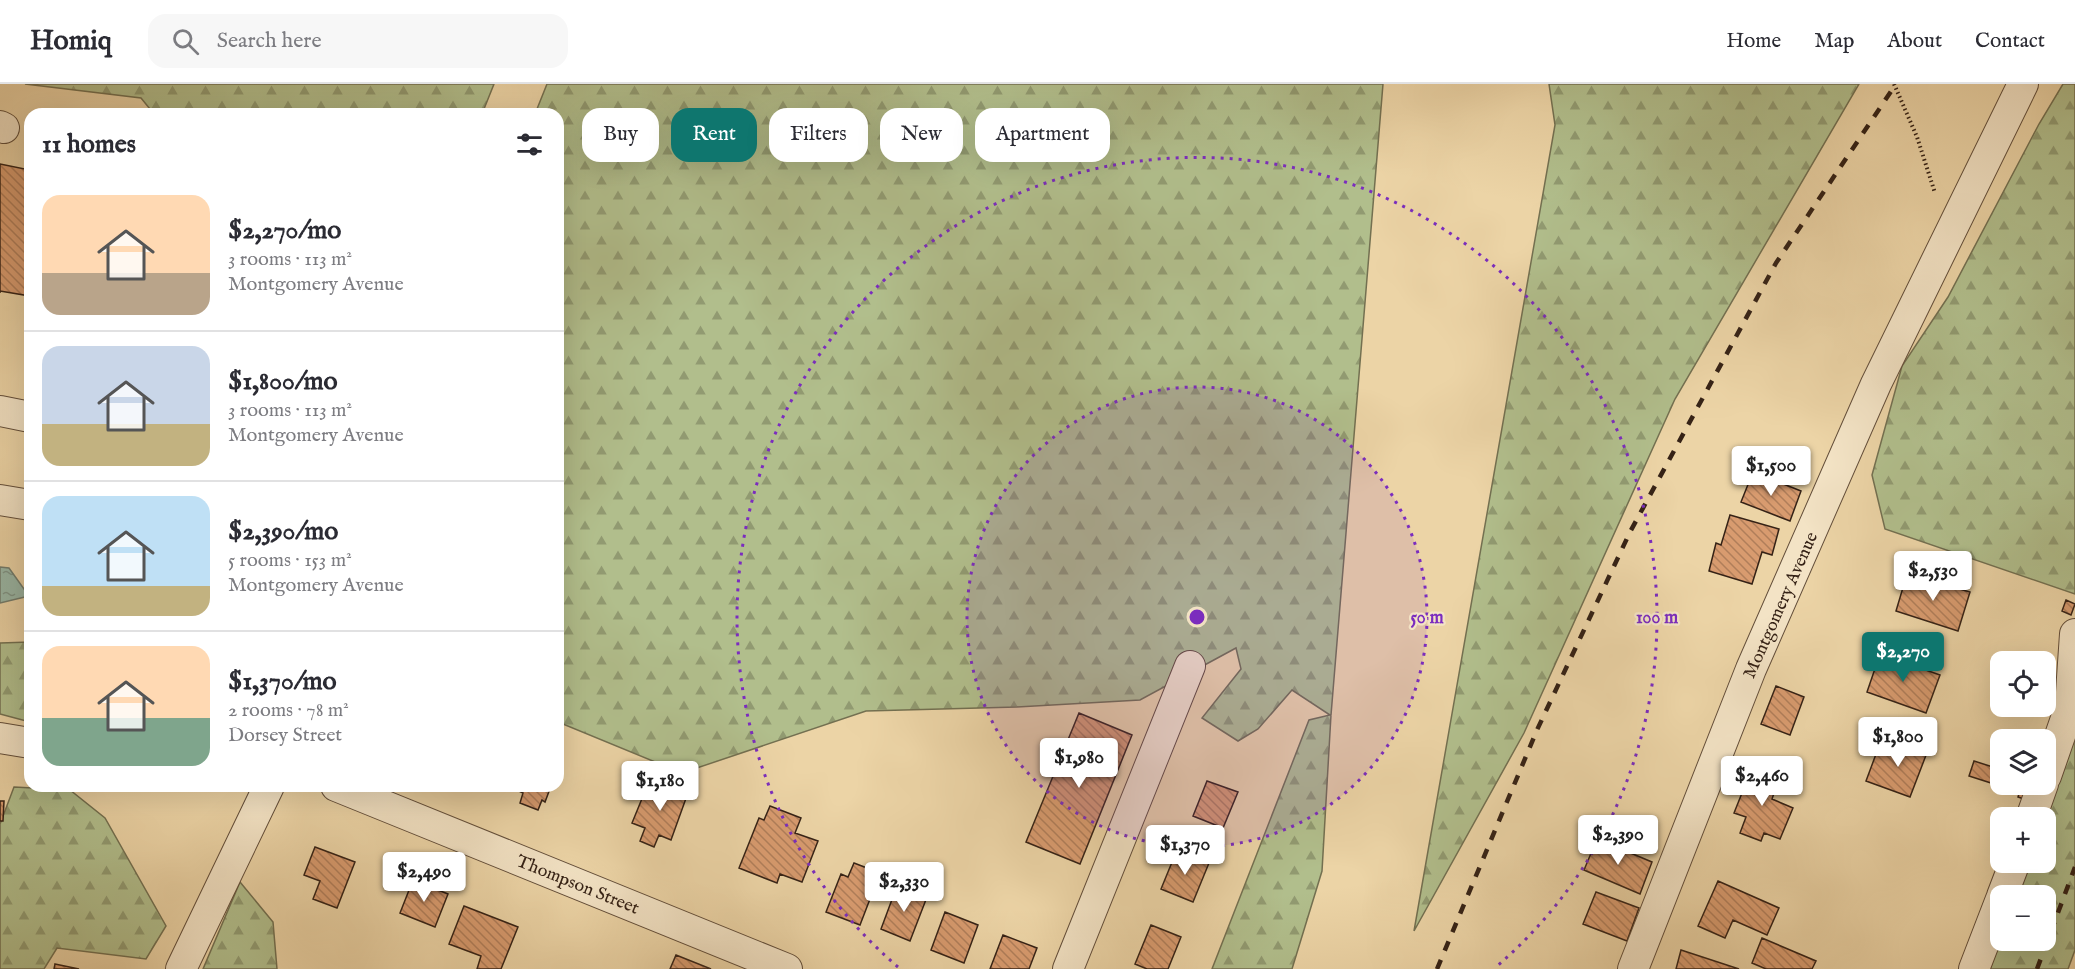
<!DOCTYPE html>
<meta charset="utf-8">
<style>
body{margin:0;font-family:"IM FELL English",serif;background:#f7f7f7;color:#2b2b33;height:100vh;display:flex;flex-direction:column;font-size:22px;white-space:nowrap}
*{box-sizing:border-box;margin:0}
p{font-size:20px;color:#7c7c81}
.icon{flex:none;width:33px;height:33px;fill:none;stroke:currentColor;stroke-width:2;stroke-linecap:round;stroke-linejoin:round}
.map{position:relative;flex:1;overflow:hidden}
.panel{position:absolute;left:24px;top:24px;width:540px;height:684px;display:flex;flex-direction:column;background:#fff;border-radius:18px;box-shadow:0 6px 24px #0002}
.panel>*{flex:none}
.top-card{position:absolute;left:582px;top:24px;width:570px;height:54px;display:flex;gap:12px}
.fabs{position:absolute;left:1990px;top:567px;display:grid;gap:12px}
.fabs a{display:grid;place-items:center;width:66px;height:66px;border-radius:12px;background:#fff;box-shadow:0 6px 24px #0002;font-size:30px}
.price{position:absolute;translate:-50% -51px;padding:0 14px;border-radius:6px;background:#fff;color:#222;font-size:20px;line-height:39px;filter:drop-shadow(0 2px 3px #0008)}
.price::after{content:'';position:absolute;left:50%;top:36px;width:18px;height:14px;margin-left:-9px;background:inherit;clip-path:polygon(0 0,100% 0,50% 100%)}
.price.selected{background:#0f766e;color:#fff}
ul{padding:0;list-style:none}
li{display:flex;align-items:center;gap:18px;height:150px;padding:0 18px}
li+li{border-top:2px solid #e1e1e2}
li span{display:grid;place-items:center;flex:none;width:168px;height:120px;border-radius:18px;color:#555}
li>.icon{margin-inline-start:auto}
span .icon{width:72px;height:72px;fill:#fffc;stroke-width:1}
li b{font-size:26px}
h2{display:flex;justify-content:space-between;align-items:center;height:72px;padding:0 18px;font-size:26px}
.chip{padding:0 21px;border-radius:18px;background:#fff;box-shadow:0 6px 24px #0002;font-size:21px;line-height:54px}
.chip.selected{background:#0f766e;color:#fff}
header{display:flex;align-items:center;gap:36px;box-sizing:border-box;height:84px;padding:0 30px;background:#fff;border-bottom:2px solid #e1e1e2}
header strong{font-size:28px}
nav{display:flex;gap:33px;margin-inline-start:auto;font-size:21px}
.search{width:420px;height:54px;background:#f7f7f7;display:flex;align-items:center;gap:15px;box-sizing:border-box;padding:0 21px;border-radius:18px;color:#7c7c81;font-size:22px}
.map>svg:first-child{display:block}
.forest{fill:url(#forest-firs);stroke:#737051;stroke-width:1.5}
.water{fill:url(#water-ripples);stroke:#717c6e;stroke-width:1.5}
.building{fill:url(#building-back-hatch);stroke:#352216;stroke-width:1.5}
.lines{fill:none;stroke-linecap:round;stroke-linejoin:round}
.minor-casing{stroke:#634e3a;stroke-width:32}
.path{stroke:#352216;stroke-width:4;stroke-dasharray:1.5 3;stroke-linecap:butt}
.minor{stroke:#f3e3c5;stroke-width:30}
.rail{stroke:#352216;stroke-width:4.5;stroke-dasharray:10 10;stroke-linecap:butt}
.ring{fill:none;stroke:#7b2cbf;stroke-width:3;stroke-dasharray:3 6}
.labels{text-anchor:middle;stroke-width:4.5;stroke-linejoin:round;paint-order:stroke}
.street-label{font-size:18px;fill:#352216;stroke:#f3e3c5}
.centre{fill:#7b2cbf;stroke:#f3e3c5;stroke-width:3}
.ring-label{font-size:18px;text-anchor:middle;font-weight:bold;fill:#7b2cbf;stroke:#f3e3c5;stroke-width:4.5;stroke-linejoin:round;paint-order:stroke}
</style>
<header>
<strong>Homiq</strong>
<div class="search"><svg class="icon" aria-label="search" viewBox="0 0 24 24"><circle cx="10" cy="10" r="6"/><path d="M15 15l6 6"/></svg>Search here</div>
<nav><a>Home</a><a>Map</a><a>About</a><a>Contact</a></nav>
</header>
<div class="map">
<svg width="2075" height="885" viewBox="0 0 2075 885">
<defs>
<pattern id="forest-firs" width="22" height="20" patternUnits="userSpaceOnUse" patternTransform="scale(1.5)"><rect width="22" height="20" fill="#b1be8c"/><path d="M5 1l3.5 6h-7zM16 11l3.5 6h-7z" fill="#919a71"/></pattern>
<pattern id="water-ripples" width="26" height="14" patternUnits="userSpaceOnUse" patternTransform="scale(1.5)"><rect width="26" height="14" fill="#99b8a8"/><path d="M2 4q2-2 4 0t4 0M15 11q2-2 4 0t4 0" fill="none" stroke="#7e9588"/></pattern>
<pattern id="building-back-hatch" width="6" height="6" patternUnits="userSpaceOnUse" patternTransform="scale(1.5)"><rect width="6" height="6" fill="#d89b6f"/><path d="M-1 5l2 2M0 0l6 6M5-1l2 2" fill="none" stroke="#b07e5a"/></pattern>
</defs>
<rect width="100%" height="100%" fill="#ecd4a6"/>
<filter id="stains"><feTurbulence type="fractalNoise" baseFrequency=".00333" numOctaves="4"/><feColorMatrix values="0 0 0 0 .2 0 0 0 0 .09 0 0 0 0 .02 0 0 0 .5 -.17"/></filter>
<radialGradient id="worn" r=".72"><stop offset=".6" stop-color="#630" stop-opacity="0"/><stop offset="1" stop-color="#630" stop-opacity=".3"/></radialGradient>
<path class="forest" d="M25,0H494L482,30H154L141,14Z
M547,0H1383L1331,631L1322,787L1292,885H1212L1309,636L1330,631L1292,606L1258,645L1238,657L1202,634L1241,585L1236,564L1140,616L1017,623L866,627L682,689L558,638V30H535Z
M1549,0H1859L1675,315L1524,649L1414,847L1555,41Z
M2063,0H2075V510L1885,445L1872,391L1902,282L1948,213L2039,40Z
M30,558V638L0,630V559Z
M2075,634V866L2068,885H1985L2001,856H2046V812L2012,811L2023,779L2046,778V734Z
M14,703L70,706L105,734L166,842L146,875L57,864L44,885H0V740Z
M240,798L273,838L277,885H203Z"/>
<path class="water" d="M0,483L9,484L29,512L0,519Z"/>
<path class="building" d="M0,80L30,86V212L0,207V209Z
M1753,388L1801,407L1790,437L1741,418Z
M1730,431L1779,445L1772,471L1762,468L1752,500L1709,487L1716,459L1721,461Z
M1907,490L1970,508L1958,547L1896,527Z
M2066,516L2075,520L2071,531L2062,527Z
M1880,570L1940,591L1926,629L1867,608Z
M1776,602L1804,613L1790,651L1761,640Z
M1079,629L1132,651L1080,780L1026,758Z
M1900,655L1928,666L1910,713L1866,697L1879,662L1895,668Z
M1974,677L1996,684L1991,699L1969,692Z
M1752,684L1779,695L1772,715L1793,724L1780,755L1764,749L1761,757L1740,749L1746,733L1734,729Z
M664,697L689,706L671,756L659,751L654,763L640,757L645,744L632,739L648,700L661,705Z
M1207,697L1238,708L1223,744L1193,732Z
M2022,700H2036L2030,717L2018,713Z
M508,702H551L545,718L542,716L538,726L520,719L523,709Z
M0,717H4L3,737H0Z
M770,722L801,734L795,749L818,757L802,798L780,790L777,799L739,784L759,734L764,736Z
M1597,755L1652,778L1640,810L1584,786Z
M315,763L355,778L337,824L313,815L320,797L304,791Z
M1177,766L1209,779L1193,818L1161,805Z
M854,779L880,789L860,841L826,828L841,790L848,793Z
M413,796L448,810L435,843L400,829Z
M1718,797L1779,824L1767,851L1733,836L1725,854L1698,842Z
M897,802L927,813L910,857L881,845Z
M1596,808L1639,824L1627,857L1583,840Z
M464,822L518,843L501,885H477L481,872L449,860Z
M945,828L978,841L964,879L931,866Z
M1151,841L1181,853L1168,885H1147L1135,880Z
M1003,851L1037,864L1029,885H990Z
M1762,854L1816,877L1812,885H1766L1752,879Z
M1681,866L1739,885H1676Z
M676,871L711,885H670Z
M55,880L79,885H54Z"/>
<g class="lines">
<g class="minor-casing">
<path id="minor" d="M0,42L4,44
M0,327L30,333
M0,416L30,421
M0,654L30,659
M2046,692L2070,623L2075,550
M336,702L787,885
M2031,734L2043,700
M2002,812L2015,778
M181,885L269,702
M1068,885L1190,582
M1633,885L1751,585L1876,300L2023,0
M1974,885L2001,815"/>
</g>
<path class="path" d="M1894,0L1917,53L1935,109"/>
<use href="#minor" class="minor"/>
<path class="rail" d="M1437,885L1537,646L1630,448L1776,179L1896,0
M2037,885L2075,783"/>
</g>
<circle cx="1197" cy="533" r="230" fill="#7b2cbf" fill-opacity=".12"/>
<g class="ring">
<circle cx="1197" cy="533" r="230"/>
<path d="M898 883A460 460 0 1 1 1496 883"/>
</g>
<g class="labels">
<g class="street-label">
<text transform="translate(1780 521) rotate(-66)" y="6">Montgomery Avenue</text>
<text transform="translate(578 800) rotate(22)" y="6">Thompson Street</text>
</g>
</g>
<circle cx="1197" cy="533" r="9" class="centre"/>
<g class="ring-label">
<text x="1427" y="539">50 m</text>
<text x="1657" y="539">100 m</text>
</g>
<rect width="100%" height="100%" filter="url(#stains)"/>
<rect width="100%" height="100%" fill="url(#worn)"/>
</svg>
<div class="fabs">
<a><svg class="icon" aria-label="locate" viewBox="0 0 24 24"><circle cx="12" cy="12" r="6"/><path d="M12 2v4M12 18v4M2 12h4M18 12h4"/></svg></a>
<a><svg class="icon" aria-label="layers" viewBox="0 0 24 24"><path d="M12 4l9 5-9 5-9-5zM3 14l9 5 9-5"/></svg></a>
<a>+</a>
<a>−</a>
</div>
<b class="price" style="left:1771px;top:413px">$1,500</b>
<b class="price" style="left:1933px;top:518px">$2,530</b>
<b class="price selected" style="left:1903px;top:599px">$2,270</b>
<b class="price" style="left:1898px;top:684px">$1,800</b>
<b class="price" style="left:1079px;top:705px">$1,980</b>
<b class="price" style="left:1762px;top:723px">$2,460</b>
<b class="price" style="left:660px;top:728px">$1,180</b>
<b class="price" style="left:1618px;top:782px">$2,390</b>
<b class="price" style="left:1185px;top:792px">$1,370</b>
<b class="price" style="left:424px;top:819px">$2,490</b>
<b class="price" style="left:904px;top:829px">$2,330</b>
<div class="top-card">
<a class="chip">Buy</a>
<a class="chip selected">Rent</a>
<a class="chip">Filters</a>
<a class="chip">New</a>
<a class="chip">Apartment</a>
</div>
<section class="panel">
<h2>11 homes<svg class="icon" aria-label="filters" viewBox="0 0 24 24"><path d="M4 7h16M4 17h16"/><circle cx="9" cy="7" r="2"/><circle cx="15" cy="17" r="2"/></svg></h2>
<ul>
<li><span style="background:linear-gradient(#ffd9b3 65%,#b9a48a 0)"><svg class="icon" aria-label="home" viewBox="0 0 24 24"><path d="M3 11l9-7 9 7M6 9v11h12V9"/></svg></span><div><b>$2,270/mo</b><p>3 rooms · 113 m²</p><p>Montgomery Avenue</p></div></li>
<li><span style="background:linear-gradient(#c9d6e8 65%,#c2b280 0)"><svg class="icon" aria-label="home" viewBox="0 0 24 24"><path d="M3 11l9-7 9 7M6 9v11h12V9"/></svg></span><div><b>$1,800/mo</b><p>3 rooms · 113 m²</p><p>Montgomery Avenue</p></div></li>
<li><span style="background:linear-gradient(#bfe0f5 75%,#c2b280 0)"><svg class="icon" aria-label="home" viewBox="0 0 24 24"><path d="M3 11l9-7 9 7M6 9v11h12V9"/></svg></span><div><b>$2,390/mo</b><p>5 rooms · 153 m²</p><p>Montgomery Avenue</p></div></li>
<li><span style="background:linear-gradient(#ffd9b3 60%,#7fa58c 0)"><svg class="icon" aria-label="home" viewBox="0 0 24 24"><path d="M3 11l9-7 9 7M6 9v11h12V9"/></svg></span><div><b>$1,370/mo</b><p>2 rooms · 78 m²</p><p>Dorsey Street</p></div></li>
</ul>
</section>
</div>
